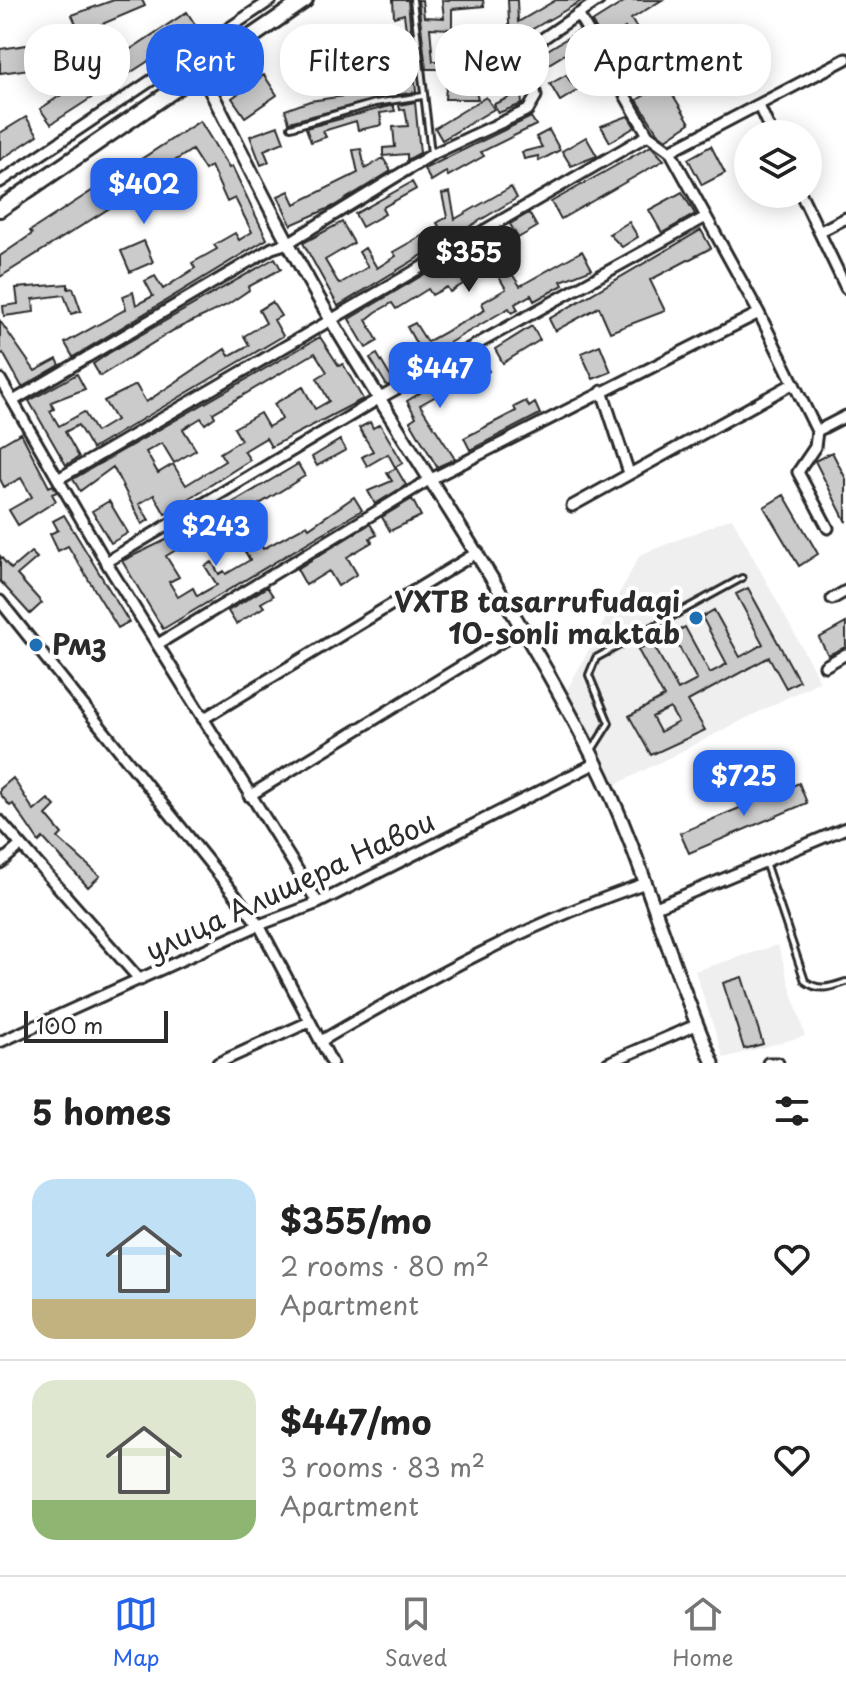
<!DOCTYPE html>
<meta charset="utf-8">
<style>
body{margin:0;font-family:"Playpen Sans",sans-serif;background:#f2f2f2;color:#222;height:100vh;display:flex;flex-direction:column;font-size:30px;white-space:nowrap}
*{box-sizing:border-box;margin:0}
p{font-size:26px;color:#767676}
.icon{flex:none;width:44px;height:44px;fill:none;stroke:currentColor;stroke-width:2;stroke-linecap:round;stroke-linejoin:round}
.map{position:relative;height:1063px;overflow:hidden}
.drawer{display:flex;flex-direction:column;background:#fff;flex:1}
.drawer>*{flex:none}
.top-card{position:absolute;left:24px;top:24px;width:798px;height:72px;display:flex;gap:16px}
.controls{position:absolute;left:734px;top:120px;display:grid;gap:16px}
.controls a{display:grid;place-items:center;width:88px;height:88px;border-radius:50%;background:#fff;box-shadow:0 4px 20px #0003;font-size:40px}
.scale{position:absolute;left:24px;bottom:20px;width:144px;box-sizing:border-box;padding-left:8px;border:4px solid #2b2b2b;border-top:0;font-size:22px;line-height:28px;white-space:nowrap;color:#2b2b2b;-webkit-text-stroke:6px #fff;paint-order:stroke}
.price{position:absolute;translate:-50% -68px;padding:0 18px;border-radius:16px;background:#2563eb;color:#fff;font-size:26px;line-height:52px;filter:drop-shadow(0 2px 4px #0008)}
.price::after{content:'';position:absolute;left:50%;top:48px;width:24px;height:18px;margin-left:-12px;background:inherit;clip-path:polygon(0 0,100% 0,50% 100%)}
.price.active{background:#222;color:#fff}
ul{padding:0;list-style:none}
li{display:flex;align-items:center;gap:24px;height:200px;padding:0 32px}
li+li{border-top:2px solid #e0e0e0}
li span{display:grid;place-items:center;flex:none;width:224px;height:160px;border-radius:24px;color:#555}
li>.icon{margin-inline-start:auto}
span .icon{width:96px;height:96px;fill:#fffc;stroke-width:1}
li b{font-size:34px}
h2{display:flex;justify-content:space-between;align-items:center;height:96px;padding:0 32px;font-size:34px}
.chip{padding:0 28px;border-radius:32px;background:#fff;box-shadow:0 4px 20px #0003;font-size:28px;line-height:72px}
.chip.active{background:#2563eb;color:#fff}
.tabs{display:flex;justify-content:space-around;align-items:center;height:112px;border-top:2px solid #e0e0e0;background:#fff;font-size:22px;color:#767676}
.tabs a{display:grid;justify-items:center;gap:4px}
.tabs .active{color:#2563eb}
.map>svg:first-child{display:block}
.built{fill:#efefef}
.building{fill:#cbcbcb;stroke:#2b2b2b;stroke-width:2;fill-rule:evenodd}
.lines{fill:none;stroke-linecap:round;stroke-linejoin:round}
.service-casing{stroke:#2b2b2b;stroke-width:10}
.minor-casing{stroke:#2b2b2b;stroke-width:15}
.tertiary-casing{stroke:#2b2b2b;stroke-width:17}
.primary-casing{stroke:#2b2b2b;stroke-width:20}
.service{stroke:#fff;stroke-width:4}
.minor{stroke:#fff;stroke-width:9}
.tertiary{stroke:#fff;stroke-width:11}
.primary{stroke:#fff;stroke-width:14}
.poi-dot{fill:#1f6fb2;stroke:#fff;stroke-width:3}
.labels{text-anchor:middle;stroke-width:8;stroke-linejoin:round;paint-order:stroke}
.poi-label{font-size:28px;font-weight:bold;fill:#2b2b2b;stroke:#fff;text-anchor:end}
.street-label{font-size:28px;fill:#2b2b2b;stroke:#fff}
</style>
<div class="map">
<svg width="846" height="1063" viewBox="0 0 846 1063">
<rect width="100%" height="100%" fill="#fff"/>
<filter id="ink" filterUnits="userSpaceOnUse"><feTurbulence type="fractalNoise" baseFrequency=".0125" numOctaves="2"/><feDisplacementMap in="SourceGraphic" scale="16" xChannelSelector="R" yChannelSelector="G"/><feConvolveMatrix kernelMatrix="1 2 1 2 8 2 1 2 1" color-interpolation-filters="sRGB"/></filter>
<g filter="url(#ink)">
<path class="built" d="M732,518L820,681L615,785L567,690L640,555Z
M778,945L805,1036L724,1058L695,971Z"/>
<path class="building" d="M114,0H142L145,6L88,30L91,37L80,42L82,46L44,69L32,49L76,24L72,15Z
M393,0H408L416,92L398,95L391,40L407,38L404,14L394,17Z
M418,0H422L424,17L444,18L442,0H483L484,6L452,9V29L430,28L433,61H444V69H426Z
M508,0H517L518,22L556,0H583L531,30L535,35L520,45L510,44Z
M627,0H662L631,19L652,52L644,57L625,28L613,36L635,79L627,83L592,22Z
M187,12L198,29L51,124L40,109Z
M579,31L585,42L542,68L536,57Z
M27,45L30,69L0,73V49Z
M502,46H516L522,104L498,113L494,104L508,98L507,85H500L497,57L503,56Z
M264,75L277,95L245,117L232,98Z
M566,75L572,84L584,77L588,84L560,101L550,84Z
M382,79L389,96L289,122L285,110L310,101L365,93L363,86Z
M665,82L690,123L666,139L657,132L637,100Z
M474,86L478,99H445L446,87Z
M486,97L494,109L442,140L435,128Z
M415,102L420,153L407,160V154L383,156V148L395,147L393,127L408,126L405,109L400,110L399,105Z
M393,105L395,111L380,113L382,125L358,130L356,121L323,131L326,137L311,142L306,128Z
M628,116L635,127L610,142L601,126Z
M26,117L38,135L0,160V133Z
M531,117L536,125L481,152L484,156L448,176L446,172L431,181L424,169Z
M200,121L229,168L232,166L267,239L73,357L65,343L126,309L123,296L133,292L136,305L153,296L145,281L155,276L163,289L195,268L192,263L217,249L214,245L235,233L239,240L252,232L235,198L227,202L211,166L205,170L192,150L148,178L151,182L0,277V256L32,234L30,231Z
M278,126L284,142L264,150L269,162L261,165L250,136Z
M549,130L560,150L539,161L538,156L524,159L522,152L542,147L536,137Z
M586,137L597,156L571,166L562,151Z
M651,146L664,160L561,219L551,202Z
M711,146L725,173L702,185L688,159Z
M361,149L365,169L383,158L391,171L334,206L291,225L278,196L289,191L295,204L358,173L353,150Z
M412,182L416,189L382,208L385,214L362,227L355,214Z
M511,187L517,198L338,306L303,243L342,222L354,243L325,260L339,284L368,267L359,252L365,248L377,268L396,256L393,252L439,226L437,223L447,217L442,194L450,192L455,219Z
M682,192L695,214L662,233L649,210Z
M529,213L537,227L518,238L510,224Z
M629,222L638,237L622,247L609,234Z
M701,230L711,248L650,280L665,311L610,332L599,307L555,331L549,319Z
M487,237L520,286L582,251L592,269L561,281L563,285L534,301L531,295L515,304L518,310L512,313L509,308L411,365L405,355L418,347L407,327L415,323L427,342L485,310L482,303L506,289L489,260L467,272L471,279L450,292L447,287L432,295L428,289L396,309L392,303L376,312L366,320L378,341L366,348L349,319Z
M144,241L153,262L130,272L121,251Z
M275,258L281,269L248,287L249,290L227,305L174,330L100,376L93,364L109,353Z
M68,284V289L73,288L81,311L71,314L64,295L33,299L34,312L4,316L3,306L18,304L16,288Z
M272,302L281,316L274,320L283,336L92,449L78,425L65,432L79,457L66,465L29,401L77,374L85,389L51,402L54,409L50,411L59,426L84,412L96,432L116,420L104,401L136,385L146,402L225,349L229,356L249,345L244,336L266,323L259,310Z
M0,321L35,371L57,359L60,365L22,387L3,353L0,355Z
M532,326L540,340L503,363L495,349Z
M320,337L339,366L343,364L363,399L271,447L266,438L244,451L250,460L165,514L154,495L139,504L149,520L142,524L113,467L80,491L73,479ZM315,353L327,372L317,378L329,401L315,409L303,387L274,404L282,419L268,427L260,413L234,428L241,440L220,453L225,461L186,485L173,464L158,473L146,452L162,443L174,463L196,450L183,429L201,418L205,424L215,417L213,413Z
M600,345L611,372L593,379L581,353Z
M377,354L390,376L406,367L409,373L387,386L370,358Z
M480,356L489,371L475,378L474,375L420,405L455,459L437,467L410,421L416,417L407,401Z
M526,401L529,407L535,403L540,414L470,450L464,438L516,411L514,407Z
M370,422L373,428L380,424L403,463L395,467L388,454L367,466L362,457L373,451L359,428Z
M21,433L49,487L53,485L57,492L52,494L56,501L18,525L9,510L32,497L21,478L4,487L0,479V445Z
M340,440L346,450L317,466L312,457Z
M832,452L846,479V522L815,461Z
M298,464L305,476L232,521L240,534L215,548L200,522Z
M396,468L406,485L375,504L368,491L392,481L387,473Z
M784,495L818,554L799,566L764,507Z
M354,497L362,510L163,629L122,561L174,536L181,547L166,556L179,577L169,582L178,597L193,588L197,596L217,585L205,566L212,562L219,574L224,571L226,574L250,560L240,544L255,535L263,549L307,525L309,528Z
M412,499L421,516L390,531L382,517Z
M109,501L128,533L111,543L92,511Z
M64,515L129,622L118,628L68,546L58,551L50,534L58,530L53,521Z
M370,524L377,535L370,538L372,542L347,557L357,574L338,586L329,571L306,585L297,569Z
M31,552L37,558L17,575L42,603L30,614L0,581V556L11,569Z
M267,587L273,596L261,603L264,607L236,624L228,611Z
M748,588L799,681L786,688L769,657L688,701L705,730L651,755L629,716L664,697L638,650L652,642L678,690L697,680L672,634L685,627L710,673L727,664L702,617L714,610L740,657L763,644L736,594ZM670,708L678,722L660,732L652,717Z
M846,623V647L828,655L819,638Z
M13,778L34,811L48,799L55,806L46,815L62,834L58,838L100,876L88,887L43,838L39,842L13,804L10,806L0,794V789Z
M799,783L807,803L689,853L680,833Z
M742,977L763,1044L744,1049L723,983Z"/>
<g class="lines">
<g class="service-casing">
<path id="service" d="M413,0L431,153
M291,127L375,103L423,96
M592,750L609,723L589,675L596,658L742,578
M765,862L805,981C819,992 831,987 846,982"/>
</g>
<g class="minor-casing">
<path id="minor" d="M578,14L648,135L670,151L759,313L817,431L846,416
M759,106L772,134
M670,151L846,59
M0,182L271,0
M801,194L846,288
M819,232L846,218
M0,379L106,562L318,903
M602,391L629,473
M13,401L272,248L288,243L431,155L528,110L536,96L526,50L599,0
M817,431L815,447L798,472L828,528
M58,479L648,135
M572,506L794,383
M106,562L380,398L704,218
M832,599L846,591
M0,601L259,925L332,1063
M158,644L429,480L759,313
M825,666L846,654
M203,719L478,552
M249,796L524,628
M0,821L140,980
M0,863L21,845
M656,907L846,828
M321,1041C425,980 531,922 646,883
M0,1042L259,925L318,903L596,763
M218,1063L309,1022
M608,1063L696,1025
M768,1063H778"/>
</g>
<g class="tertiary-casing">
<path id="tertiary" d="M201,72C243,154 283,238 330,318C418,466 516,605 594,759C643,857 669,964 713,1063"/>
</g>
<g class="primary-casing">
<path id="primary" d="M0,209L305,0"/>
</g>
<use href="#service" class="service"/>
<use href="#minor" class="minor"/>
<use href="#tertiary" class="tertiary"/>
<use href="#primary" class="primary"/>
</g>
</g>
<g class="poi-dot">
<circle cx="696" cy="618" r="8"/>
<circle cx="36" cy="645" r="8"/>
</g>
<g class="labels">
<g class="poi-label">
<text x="680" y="612">VXTB tasarrufudagi<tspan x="680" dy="32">10-sonli maktab</tspan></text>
<text x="52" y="655" text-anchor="start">Рмз</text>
</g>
<g class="street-label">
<text transform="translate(290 886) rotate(-25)" y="10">улица Алишера Навои</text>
</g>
</g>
</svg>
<div class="controls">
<a><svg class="icon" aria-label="layers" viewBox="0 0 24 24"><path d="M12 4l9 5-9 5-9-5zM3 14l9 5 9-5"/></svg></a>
</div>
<div class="scale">100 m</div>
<b class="price" style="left:144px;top:226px">$402</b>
<b class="price active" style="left:469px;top:294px">$355</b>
<b class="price" style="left:440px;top:410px">$447</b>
<b class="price" style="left:216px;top:568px">$243</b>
<b class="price" style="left:744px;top:818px">$725</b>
<div class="top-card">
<a class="chip">Buy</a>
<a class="chip active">Rent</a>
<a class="chip">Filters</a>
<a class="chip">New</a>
<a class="chip">Apartment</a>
</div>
</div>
<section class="drawer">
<h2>5 homes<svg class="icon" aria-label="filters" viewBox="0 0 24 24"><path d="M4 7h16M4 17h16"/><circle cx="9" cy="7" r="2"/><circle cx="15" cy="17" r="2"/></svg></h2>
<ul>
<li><span style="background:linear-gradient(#bfe0f5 75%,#c2b280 0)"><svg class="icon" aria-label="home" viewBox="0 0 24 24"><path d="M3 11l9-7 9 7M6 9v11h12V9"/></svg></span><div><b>$355/mo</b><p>2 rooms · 80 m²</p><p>Apartment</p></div><svg class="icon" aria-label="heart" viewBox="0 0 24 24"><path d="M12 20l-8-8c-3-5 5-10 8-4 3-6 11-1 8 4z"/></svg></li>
<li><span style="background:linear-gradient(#dfe7d0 75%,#8fb573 0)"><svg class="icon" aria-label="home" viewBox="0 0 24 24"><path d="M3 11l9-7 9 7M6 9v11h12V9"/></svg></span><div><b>$447/mo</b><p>3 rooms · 83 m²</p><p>Apartment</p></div><svg class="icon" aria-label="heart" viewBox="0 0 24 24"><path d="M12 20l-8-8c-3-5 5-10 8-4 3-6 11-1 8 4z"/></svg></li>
</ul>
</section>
<nav class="tabs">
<a class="active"><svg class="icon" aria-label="map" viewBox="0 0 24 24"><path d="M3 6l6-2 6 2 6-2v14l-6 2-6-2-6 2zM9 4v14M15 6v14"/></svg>Map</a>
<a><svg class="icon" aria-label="saved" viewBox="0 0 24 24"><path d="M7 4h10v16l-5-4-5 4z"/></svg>Saved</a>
<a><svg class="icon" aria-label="home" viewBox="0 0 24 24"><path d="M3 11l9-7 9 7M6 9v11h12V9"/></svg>Home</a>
</nav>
